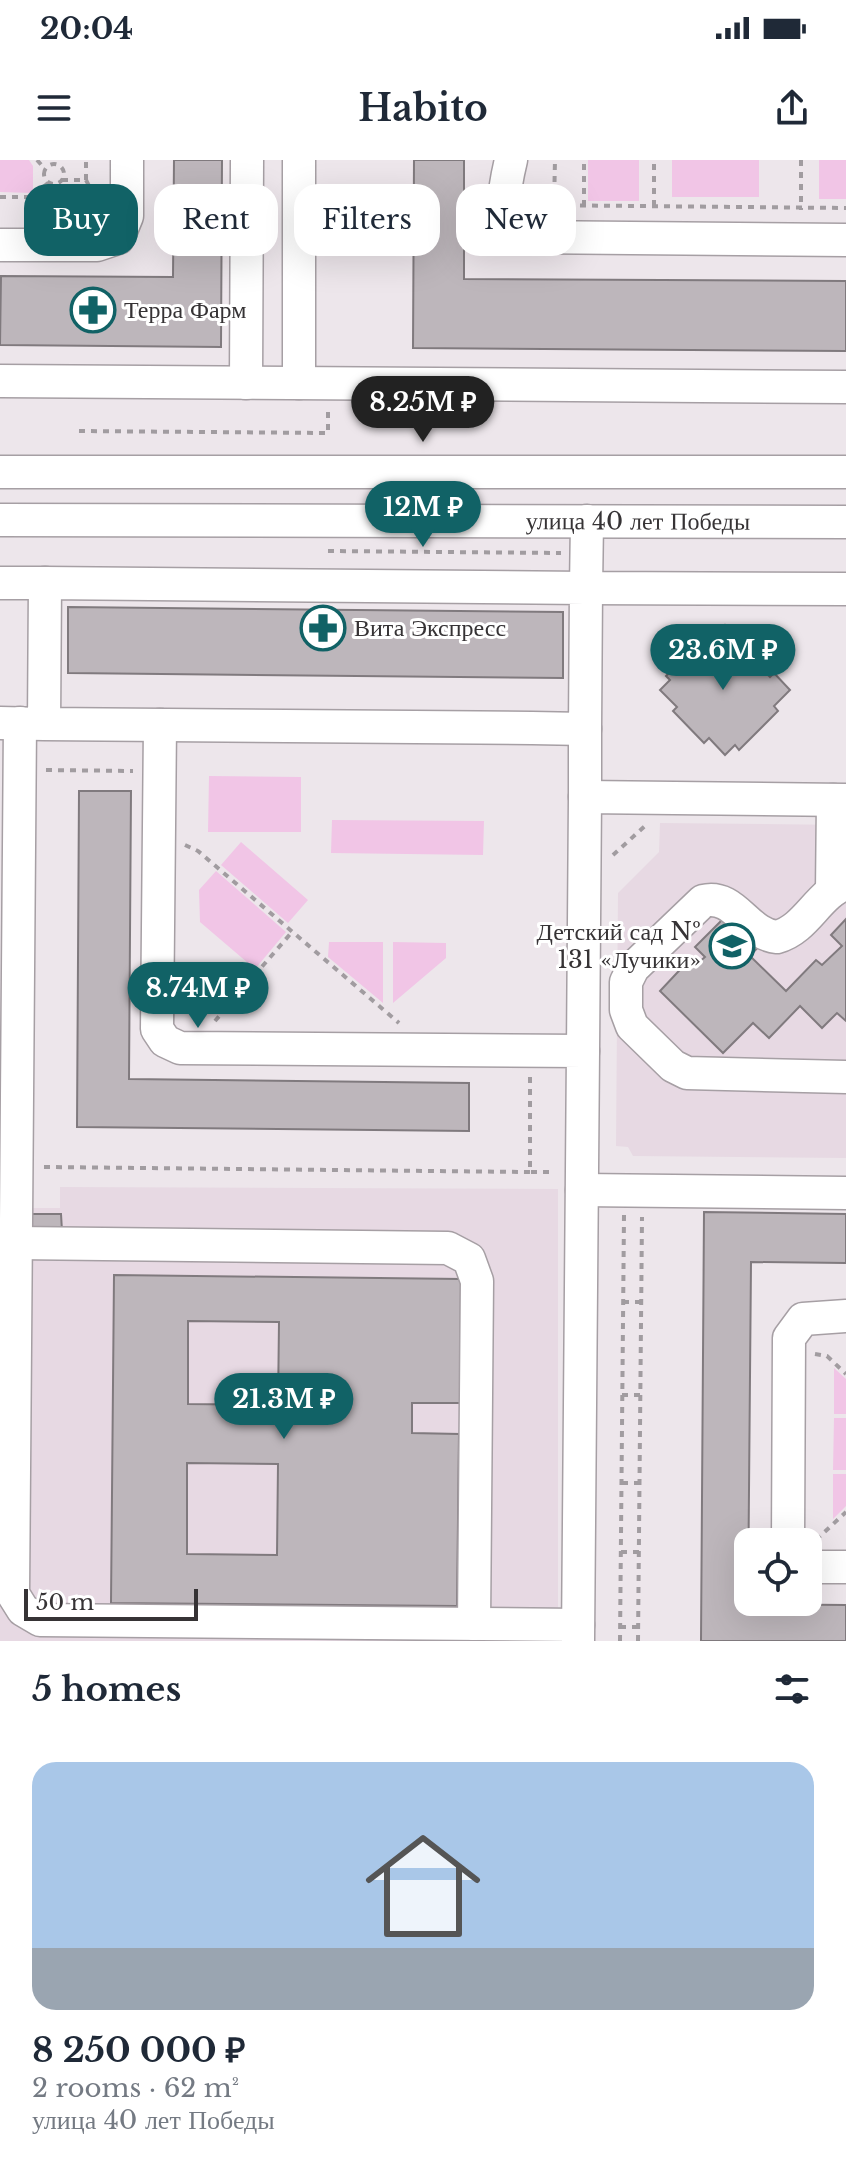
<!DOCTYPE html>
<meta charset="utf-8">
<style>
body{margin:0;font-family:"Libre Baskerville",serif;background:#f6f6f7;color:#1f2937;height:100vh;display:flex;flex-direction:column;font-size:30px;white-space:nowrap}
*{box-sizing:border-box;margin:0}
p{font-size:26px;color:#747a83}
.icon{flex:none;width:44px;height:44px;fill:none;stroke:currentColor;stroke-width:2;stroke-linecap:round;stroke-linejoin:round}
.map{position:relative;height:1481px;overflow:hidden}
.details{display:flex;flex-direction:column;background:#fff;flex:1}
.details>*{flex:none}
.hud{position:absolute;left:24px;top:24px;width:798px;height:72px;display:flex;gap:16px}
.fabs{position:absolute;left:734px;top:1368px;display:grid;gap:16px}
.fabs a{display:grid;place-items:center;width:88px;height:88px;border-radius:16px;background:#fff;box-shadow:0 8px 32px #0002;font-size:40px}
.scale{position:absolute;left:24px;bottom:20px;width:174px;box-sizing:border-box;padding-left:8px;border:4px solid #363335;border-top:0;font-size:22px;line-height:28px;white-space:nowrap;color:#363335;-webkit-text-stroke:6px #fff;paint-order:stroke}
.price{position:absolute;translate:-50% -68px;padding:0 18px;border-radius:28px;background:#116266;color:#fff;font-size:26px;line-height:52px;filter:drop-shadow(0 2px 4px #0008)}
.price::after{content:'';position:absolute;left:50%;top:48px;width:24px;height:18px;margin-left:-12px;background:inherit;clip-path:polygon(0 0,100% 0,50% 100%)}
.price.current{background:#222;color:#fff}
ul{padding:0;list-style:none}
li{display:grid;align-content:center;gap:16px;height:424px;padding:0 32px}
li span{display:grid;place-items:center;height:248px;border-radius:24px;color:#555}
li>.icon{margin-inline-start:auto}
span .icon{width:144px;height:144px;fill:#fffc;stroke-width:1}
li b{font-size:34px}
h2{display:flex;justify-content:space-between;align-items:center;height:96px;padding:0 32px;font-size:34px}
.pill{padding:0 28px;border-radius:24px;background:#fff;box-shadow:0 8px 32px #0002;font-size:28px;line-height:72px}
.pill.current{background:#116266;color:#fff}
.status{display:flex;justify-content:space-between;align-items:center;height:56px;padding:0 40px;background:#fff;direction:ltr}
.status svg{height:22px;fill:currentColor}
header{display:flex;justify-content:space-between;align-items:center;height:104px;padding:0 32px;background:#fff;font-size:36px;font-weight:700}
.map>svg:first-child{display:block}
.built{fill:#e7d9e3}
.green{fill:#f1c5e6}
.building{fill:#bdb6bb;stroke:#807a7e;stroke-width:2;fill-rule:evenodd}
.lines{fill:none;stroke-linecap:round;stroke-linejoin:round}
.minor-casing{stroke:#a69fa4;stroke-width:35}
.path{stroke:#a19ca0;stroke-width:4;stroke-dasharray:6 6;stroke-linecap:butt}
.minor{stroke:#fff;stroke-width:32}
.labels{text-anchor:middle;stroke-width:6;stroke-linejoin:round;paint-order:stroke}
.poi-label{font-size:24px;fill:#363335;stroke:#fff;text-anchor:start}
.street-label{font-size:24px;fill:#363335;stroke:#fff}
</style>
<div class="status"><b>20:04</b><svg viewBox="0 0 49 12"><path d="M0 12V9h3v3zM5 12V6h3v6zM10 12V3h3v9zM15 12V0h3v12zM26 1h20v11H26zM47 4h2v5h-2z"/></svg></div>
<header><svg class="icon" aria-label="menu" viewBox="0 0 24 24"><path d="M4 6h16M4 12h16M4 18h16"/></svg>Habito<svg class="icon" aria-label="share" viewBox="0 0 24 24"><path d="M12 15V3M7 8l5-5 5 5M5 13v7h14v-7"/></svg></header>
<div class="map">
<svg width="846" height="1481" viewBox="0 0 846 1481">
<rect width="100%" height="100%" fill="#ede6eb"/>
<path class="built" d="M660,663L846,665V998L633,996L628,987L616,986L618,733L659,692Z
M0,1027H9L16,1048H60V1027L558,1029V1481H0Z"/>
<path class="green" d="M0,0H29L33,6V33L0,32Z
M588,0H639V41H588Z
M672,0H759V37H672Z
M819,0H846V39H819Z
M209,616L301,617V672H208Z
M332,660L484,661L483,695L331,693Z
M241,682L308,740L288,763L221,705Z
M216,711L286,772L255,809L200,762L199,730Z
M329,782H383V843L328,797Z
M393,782L446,783V798L393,843Z
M834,1208L846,1219V1254H834Z
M834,1258H846V1310H833Z
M833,1314H846V1346L833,1359Z"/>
<path class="building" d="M174,0H222L221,187L0,185L1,116L173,117Z
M414,0H464V119L846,121V191L413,188Z
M68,447L563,452V518L68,513Z
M725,465L742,482L739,485L770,517L774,513L790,530L774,546L778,551L739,590L735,585L725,595L709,578L704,583L673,551L677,547L660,530L670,520L666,516L705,477L709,481Z
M79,631H131L129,919L469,923V971L77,967Z
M727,755L759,786L750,796L786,831L816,800L822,805L842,786L831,775L846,759V861L837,853L822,868L800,846L769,878L753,863L723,893L660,831L691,798L697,804L705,797L695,787Z
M704,1052L846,1054V1103L751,1102L748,1444L846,1445V1481H701Z
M32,1054H61L62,1071H31Z
M114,1115L461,1119L460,1243H412V1273L459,1274L457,1446L111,1443ZM188,1161L279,1162L278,1245L188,1244ZM187,1303L278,1304L277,1395L187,1394Z"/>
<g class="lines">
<g class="minor-casing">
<g id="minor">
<path d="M511,0C505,25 495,66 525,77L846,80"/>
<path d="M0,85H97L118,78L127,56V0"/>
<path d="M0,221L846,227"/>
<path d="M246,223L247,0"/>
<path d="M299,223V0"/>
<path d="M0,312H846"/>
<path id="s1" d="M0,360L846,362"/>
<path d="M587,361L586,428L846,429"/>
<path d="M0,423H45"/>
<path d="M0,563L44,564L532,568L585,569L586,428L45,423L44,564"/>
<path d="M20,563L13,1434L23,1450L40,1460L578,1465"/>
<path d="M160,565L157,869L165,881L180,888L583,891L578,1481"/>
<path d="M585,637V569"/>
<path d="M846,724C818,733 807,769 777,777C746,774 735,733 703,741L633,808L626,822V850L632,866L673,906L687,913L846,917"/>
<path d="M832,731L833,640"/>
<path d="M583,891L585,637L846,640"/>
<path d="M582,1030L846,1033"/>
<path d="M16,1083L448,1088L469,1099L477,1121L474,1464"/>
<path d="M788,1382L789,1178L803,1159L846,1156"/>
<path d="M808,1407H846"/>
</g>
</g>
<path class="path" d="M37,0L45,9
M801,0V50
M44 14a10 10 0 1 1 20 0a10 10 0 1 1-20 0Z
M62,20H86V0
M86,20L98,43
M0,37H32L48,23
M532,45L846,48
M554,46L555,0
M584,46V0
M654,46V0
M79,271L328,273V252
M328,391L561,393
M46,610L133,611
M185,685L198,691L399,863
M613,695L645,666
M215,861L292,772
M530,917V1012H554
M44,1007L530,1012
M623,1142H641
M815,1194L827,1196L846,1214
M622,1235H640
M622,1323H640
M816,1380L846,1352
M621,1392H639
M620,1467H638
M620,1481L624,1055
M638,1481L642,1057"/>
<use href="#minor" class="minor"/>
</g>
<defs>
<g id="pharmacy-ring" transform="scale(2.3)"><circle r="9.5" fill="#fff" stroke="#116266" stroke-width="1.5"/><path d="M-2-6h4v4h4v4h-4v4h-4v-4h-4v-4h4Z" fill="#116266"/></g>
<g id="school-ring" transform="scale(2.3)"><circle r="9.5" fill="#fff" stroke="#116266" stroke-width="1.5"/><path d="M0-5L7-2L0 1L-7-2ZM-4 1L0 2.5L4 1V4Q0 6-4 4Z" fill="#116266"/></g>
</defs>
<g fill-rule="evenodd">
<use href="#pharmacy-ring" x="93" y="150"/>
<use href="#pharmacy-ring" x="323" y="468"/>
<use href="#school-ring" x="732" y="786"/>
</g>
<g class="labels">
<g class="poi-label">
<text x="124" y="158">Терра Фарм</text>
<text x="354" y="476">Вита Экспресс</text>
<text x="701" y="780" text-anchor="end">Детский сад №<tspan x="701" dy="28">131 «Лучики»</tspan></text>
</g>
<g class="street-label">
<text dy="8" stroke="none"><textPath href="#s1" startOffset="638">улица 40 лет Победы</textPath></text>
</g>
</g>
</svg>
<div class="fabs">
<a><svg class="icon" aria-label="locate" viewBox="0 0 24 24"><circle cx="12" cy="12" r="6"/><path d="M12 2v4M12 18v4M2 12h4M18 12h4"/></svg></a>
</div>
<div class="scale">50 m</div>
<b class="price current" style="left:423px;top:284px">8.25M ₽</b>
<b class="price" style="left:423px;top:389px">12M ₽</b>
<b class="price" style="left:723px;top:532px">23.6M ₽</b>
<b class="price" style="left:198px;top:870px">8.74M ₽</b>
<b class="price" style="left:284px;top:1281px">21.3M ₽</b>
<div class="hud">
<a class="pill current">Buy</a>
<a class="pill">Rent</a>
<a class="pill">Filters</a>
<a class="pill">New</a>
</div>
</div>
<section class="details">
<h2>5 homes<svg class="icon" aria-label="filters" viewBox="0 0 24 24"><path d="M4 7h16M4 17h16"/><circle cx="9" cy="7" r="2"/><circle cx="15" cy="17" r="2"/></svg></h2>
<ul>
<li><span style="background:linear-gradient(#a9c7e8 75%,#9aa5b1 0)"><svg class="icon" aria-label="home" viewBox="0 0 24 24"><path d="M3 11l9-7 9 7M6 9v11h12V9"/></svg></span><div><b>8 250 000 ₽</b><p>2 rooms · 62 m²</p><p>улица 40 лет Победы</p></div></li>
</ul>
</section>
